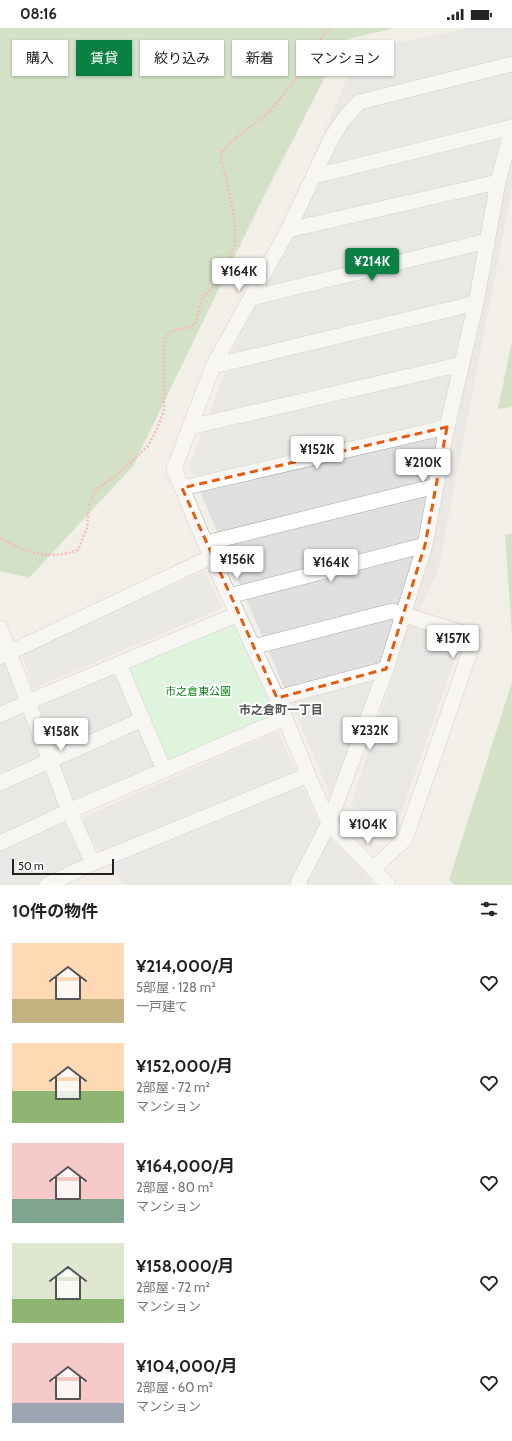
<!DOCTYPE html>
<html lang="ja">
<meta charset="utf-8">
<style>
body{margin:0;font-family:Cabin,"Noto Sans JP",sans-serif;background:#f2f2f2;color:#222;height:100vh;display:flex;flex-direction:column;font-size:15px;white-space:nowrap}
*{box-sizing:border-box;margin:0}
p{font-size:13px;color:#767676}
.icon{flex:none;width:22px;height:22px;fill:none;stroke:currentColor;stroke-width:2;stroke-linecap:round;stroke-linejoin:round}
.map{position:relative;height:857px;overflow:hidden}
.sheet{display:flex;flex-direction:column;background:#fff;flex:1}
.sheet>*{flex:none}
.guide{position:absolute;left:12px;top:12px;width:488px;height:36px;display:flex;gap:8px}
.scale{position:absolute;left:12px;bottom:10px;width:102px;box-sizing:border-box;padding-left:4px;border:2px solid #222;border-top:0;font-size:11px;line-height:14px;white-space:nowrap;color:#222;-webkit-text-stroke:3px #fff;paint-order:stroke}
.price{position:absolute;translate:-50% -34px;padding:0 9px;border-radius:4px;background:#fff;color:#222;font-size:13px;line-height:26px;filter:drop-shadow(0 1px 2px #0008)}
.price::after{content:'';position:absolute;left:50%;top:24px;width:12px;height:9px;margin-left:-6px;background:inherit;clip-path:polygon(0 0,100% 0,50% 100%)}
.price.active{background:#0b8043;color:#fff}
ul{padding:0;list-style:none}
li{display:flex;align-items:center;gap:12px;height:100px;padding:0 12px}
li span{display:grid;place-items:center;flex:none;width:112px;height:80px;border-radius:0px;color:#555}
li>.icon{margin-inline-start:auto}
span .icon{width:48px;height:48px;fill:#fffc;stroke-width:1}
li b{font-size:17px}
h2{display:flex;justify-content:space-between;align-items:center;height:48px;padding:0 12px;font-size:17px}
.pill{padding:0 14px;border-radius:0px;background:#fff;box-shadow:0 1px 3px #0004;font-size:14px;line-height:36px}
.pill.active{background:#0b8043;color:#fff}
.status{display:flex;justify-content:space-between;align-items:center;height:28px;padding:0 20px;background:#fff;direction:ltr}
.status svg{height:11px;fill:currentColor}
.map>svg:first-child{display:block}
.residential{fill:#e0dfdf}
.forest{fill:#add19e}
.park{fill:#c8facc}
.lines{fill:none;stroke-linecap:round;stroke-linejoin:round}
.minor-casing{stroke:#a9a9a9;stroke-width:16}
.path{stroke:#fa8072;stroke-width:2.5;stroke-dasharray:2 2;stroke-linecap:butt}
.minor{stroke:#fff;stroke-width:15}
.marked{fill:none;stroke:#e8590c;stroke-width:3;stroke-dasharray:8 5;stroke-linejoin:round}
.labels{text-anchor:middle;stroke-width:4;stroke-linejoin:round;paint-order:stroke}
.park-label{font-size:11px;fill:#0c8416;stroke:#fff}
.neighbourhood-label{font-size:12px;font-weight:bold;fill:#555;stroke:#fff}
</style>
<div class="status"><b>08:16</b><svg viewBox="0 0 49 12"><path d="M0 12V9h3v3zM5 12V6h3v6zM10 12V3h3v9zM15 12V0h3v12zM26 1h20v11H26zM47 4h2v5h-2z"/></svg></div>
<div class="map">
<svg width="512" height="857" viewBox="0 0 512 857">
<rect width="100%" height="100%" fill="#f2efe9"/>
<path class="residential" d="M469,0H512V160L438,543L412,598L461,613L398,794L351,777L401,622L331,768L189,438L260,254L359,22Z
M204,543L222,580L32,661L22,623Z
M0,617L28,674L119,636L164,742L71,782L75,793L278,703L318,793L333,813L375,857H124L100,822L78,798L93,835L41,857H0Z"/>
<path class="forest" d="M0,0H395L344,12L263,170L133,438L29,550L0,543Z
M512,313V379L498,381Z
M512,505V608L505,507Z
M512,654V857H455L449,852Z"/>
<path class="park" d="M233,591L276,688L168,739L123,634Z"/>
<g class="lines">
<g class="minor-casing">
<path id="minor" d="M315,148L512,99
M288,202L498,154
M251,270L487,213
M213,338L476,275
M190,399L462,336
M182,460L447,399
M206,515L436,458
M229,568L425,517
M0,600L69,783L93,835
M253,619L392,583L475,609L405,811L373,841
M0,629L211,529
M119,636L164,742
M277,670L386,641
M0,687L28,674L238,586
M0,755L143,691
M0,815L69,783L285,690
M47,857L93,835L308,747
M300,857L298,855L329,795L386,641L425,517L447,399L476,275L498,154L512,100
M388,857L329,795L308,747L277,670L211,529L174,441L213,338L288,202L331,111L343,92L359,74L512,36"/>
</g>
<path class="path" d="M0,510C27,524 47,533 78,522L87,500L89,478L95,463L124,441L148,418L157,401L164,382V312L171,303L190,299L196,294L202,270L217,255L230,230L235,217L234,187L226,149L221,134L222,124L236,110L270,83L303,42L310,22L329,1"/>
<use href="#minor" class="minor"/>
</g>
<path d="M0 0H512V857H0ZM447,399L425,517L386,641L277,670L182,460Z" fill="#f2efe9" fill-opacity=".55" fill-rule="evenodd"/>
<path class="marked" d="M447,399L425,517L386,641L277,670L182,460Z"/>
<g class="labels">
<g class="park-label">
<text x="198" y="667">市之倉東公園</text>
</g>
<g class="neighbourhood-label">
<text x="281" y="686">市之倉町一丁目</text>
</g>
</g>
</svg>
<div class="scale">50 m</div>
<b class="price active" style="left:372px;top:254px">¥214K</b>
<b class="price" style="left:239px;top:264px">¥164K</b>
<b class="price" style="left:317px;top:442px">¥152K</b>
<b class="price" style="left:423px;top:455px">¥210K</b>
<b class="price" style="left:237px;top:552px">¥156K</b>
<b class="price" style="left:331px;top:555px">¥164K</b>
<b class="price" style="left:453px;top:631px">¥157K</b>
<b class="price" style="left:370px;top:723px">¥232K</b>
<b class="price" style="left:61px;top:724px">¥158K</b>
<b class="price" style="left:368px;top:817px">¥104K</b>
<div class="guide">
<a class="pill">購入</a>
<a class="pill active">賃貸</a>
<a class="pill">絞り込み</a>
<a class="pill">新着</a>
<a class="pill">マンション</a>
</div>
</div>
<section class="sheet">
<h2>10件の物件<svg class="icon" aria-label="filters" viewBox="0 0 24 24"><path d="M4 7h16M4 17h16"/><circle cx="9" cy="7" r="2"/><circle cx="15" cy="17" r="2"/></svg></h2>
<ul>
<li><span style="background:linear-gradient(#ffd9b3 70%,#c2b280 0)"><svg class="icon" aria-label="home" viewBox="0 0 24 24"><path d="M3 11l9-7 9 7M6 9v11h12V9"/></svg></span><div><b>¥214,000/月</b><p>5部屋 · 128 m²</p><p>一戸建て</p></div><svg class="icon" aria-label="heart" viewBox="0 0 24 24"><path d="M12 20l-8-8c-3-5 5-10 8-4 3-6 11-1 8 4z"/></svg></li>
<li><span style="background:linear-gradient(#ffd9b3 60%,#8fb573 0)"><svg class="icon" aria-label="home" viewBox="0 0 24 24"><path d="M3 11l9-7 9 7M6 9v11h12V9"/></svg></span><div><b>¥152,000/月</b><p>2部屋 · 72 m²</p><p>マンション</p></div><svg class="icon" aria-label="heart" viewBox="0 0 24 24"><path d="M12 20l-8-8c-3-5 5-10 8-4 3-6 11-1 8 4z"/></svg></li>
<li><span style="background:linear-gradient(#f6c9c9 70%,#7fa58c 0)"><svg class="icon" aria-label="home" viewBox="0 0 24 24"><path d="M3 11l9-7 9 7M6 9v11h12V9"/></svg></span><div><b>¥164,000/月</b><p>2部屋 · 80 m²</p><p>マンション</p></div><svg class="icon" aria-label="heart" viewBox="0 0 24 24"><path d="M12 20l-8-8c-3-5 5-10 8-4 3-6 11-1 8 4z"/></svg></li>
<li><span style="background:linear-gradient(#dfe7d0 70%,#8fb573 0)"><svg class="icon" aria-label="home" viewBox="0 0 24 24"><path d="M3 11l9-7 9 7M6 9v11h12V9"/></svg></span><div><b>¥158,000/月</b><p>2部屋 · 72 m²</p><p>マンション</p></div><svg class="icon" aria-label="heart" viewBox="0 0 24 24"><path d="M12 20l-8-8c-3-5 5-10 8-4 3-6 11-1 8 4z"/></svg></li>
<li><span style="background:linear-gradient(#f6c9c9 75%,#9aa5b1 0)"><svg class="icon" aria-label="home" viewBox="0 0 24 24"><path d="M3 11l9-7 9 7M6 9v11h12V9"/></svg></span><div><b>¥104,000/月</b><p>2部屋 · 60 m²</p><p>マンション</p></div><svg class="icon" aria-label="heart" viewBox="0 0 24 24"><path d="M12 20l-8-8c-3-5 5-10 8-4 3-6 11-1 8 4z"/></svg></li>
</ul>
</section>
